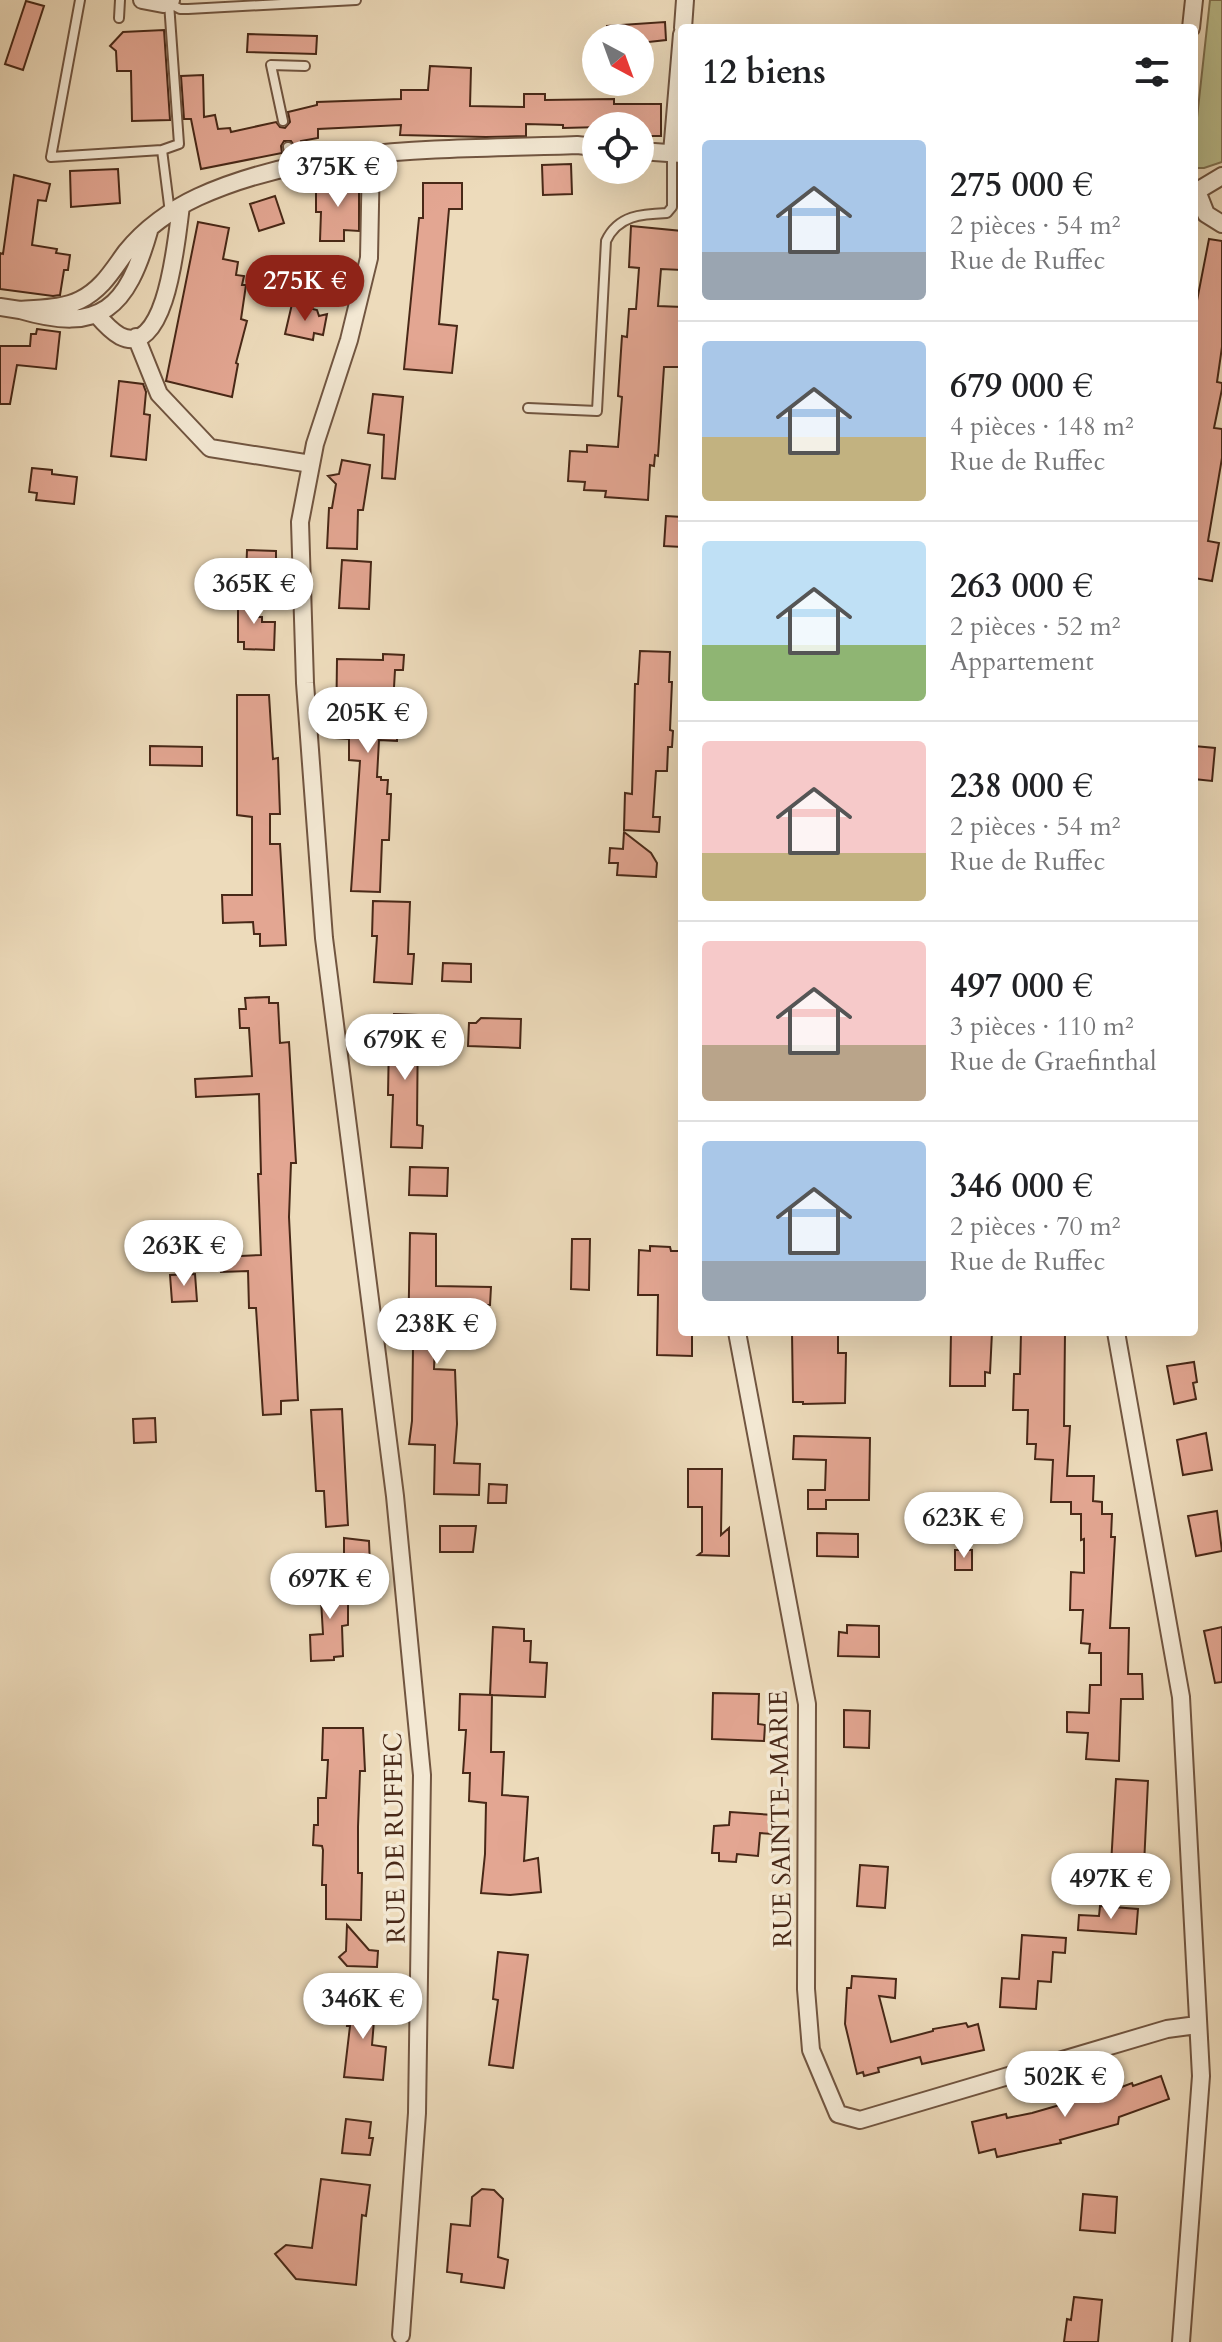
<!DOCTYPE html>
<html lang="fr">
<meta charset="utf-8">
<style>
body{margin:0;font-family:Cardo,serif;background:#f6f6f6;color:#202124;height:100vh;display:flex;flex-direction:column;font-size:30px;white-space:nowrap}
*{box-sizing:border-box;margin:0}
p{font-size:26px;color:#757577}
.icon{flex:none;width:44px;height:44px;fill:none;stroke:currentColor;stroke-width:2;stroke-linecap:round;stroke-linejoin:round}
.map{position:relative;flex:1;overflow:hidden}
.sheet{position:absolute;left:678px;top:24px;width:520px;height:1312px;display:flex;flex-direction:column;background:#fff;border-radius:8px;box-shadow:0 8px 32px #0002}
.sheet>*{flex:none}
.needle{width:52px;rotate:139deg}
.buttons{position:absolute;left:582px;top:24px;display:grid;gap:16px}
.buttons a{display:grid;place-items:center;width:72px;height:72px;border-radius:50%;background:#fff;box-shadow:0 8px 32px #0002;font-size:40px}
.price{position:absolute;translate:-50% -68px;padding:0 18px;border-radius:28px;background:#fff;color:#222;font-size:26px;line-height:52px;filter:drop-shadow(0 2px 4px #0008)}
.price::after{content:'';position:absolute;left:50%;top:48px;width:24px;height:18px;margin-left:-12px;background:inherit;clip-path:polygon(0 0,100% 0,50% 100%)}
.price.on{background:#8f2418;color:#fff}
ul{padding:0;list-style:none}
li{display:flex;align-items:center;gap:24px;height:200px;padding:0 24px}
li+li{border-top:2px solid #e0e0e0}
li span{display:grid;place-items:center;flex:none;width:224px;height:160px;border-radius:8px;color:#555}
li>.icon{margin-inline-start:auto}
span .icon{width:96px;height:96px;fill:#fffc;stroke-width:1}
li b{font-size:34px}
h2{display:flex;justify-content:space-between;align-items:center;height:96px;padding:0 24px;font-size:34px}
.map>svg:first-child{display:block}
.green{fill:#bcbf8e;stroke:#827452;stroke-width:2}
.building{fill:#e3a692;stroke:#482817;stroke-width:2}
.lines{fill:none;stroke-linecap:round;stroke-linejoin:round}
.service-casing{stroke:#715540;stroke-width:12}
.minor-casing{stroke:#715540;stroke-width:20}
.service{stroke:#f3e8d3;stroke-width:8}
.minor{stroke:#f3e8d3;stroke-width:16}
.labels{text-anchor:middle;stroke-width:7;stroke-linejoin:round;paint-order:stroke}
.street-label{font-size:26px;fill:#482817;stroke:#f3e8d3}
</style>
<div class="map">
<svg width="1222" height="2342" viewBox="0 0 1222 2342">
<rect width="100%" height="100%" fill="#eddbbb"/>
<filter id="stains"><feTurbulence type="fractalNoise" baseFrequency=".0025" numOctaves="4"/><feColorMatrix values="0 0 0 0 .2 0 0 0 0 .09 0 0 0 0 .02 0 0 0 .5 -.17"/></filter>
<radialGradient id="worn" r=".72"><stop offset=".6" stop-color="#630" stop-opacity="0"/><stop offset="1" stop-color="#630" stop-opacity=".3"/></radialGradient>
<path class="green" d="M1210,0H1222V162L1204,168H1194V145Z"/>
<path class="building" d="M26,1L44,6L23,70L5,64Z
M665,22L666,40L640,43V38H608L607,26Z
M164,30L170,120L132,121L131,71H117L116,51L110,46L123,32Z
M248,34L317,36L316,54L247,52Z
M430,66L471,68L470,106L524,107V94H545V100L614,99V104H661V136H640V126L563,128V125L526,124V136L486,137L400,135L401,125L318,129V138L301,141L302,145L295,147L291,141H284L281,146L282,153L201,169L191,119H184L181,76L203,75L204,117L215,115L218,129L230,128L231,132L276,122L280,127L285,128L290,122L288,112L317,105V102L401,99V90H428Z
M571,164L572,194L543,195L542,165Z
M118,169L120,203L71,207L70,171Z
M14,175L50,184L46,201L38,200L32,245L57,249L56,253L70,255L68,270H64L60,295L53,296L0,289V253L3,254Z
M316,182L359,184V231L344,230V241H320L321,212H316Z
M423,183H462V209H449L439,324L457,326L452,373L404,369L419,218H423Z
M275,196L284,223L259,231L250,204Z
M198,222L229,228L223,259L238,262L236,275L244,276L242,285H246L241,319L247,321L236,363L238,364L232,397L166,381Z
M631,226L682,231V270L661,269L658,306L682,307V367H664L658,456L655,455L654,466L650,465L648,500L605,497L606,491L584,490L585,482L568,481L570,451L587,452V445L618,447L622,397L618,396L622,336L627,337L629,309H636L639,268L629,267Z
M1209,239L1222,241V347L1217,382L1222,383V389L1214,428L1222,429V458L1208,541L1219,543L1212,581L1194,578V316Z
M292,304L317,310L319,316L327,314L323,335L314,333L313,340L285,334Z
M37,329L60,332L56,369L17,365L10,404H0V346H30L31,334H36Z
M119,381L143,384L146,392L144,414L150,415L146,460L111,456Z
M373,394L403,397L395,479L382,478L384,435L368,433Z
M342,460L370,465L363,510H358L357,549L327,548L329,508H332L336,484L328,476L339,474Z
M32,468L52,470V474L77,477L74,504L36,500L37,493L29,492Z
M666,516L682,517V547L664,546Z
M247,550L276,551V580L246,579Z
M342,560L371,562L369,609L339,608Z
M238,595L257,596L256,617H262V622H275L274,650L244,649V642H238Z
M640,651L670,652L669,682H672L670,730L673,731L672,747H668L667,771H656L653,817H660L659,832L624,830L625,793L632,794L635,684H638Z
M383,654L404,655L403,670H395L393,705H398L397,741L379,740L377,777H381V780H388L387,794H391L389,840H382L380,892L351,891L360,761L349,760V739L336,738L337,659L383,660Z
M237,695H269L273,759L278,758L280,814H270V844H280L286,945L260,946V934H254L253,922L223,923L222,895H252V817L237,815Z
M150,746L202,747V766L150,765Z
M1194,746L1215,748L1212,781L1194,779Z
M624,832L651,853L657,863L656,877L617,875L618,863H609L610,848L623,849Z
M373,901L410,902L408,954H414L412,984L374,982L377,936H372Z
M443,963L471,964V982L442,981Z
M269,997V1003H278L280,1043L289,1042L296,1163H291L289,1217L298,1400L281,1401V1414L263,1415L256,1308H249L248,1271L221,1272L220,1257L261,1255L258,1174H261L259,1094L196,1097L195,1079L252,1076L249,1028H240L239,1009H246L245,998Z
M394,1014L418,1015L417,1125L423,1126L422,1148L391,1147L393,1095H388L389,1039H393Z
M481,1018L521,1019L520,1048L468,1046L469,1023H476Z
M410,1167L448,1168L447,1196L409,1195Z
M410,1233L436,1234V1286L491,1287L490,1305H474V1317L436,1316L434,1369L455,1370L457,1424L454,1463L480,1464L479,1495L434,1494L435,1445L409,1444L412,1421L413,1347H408Z
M572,1239H590L589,1290L571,1289Z
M650,1246L670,1247L671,1251H681L679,1319H682V1332H692V1356L657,1355L658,1295H638L639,1250L650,1251Z
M195,1274L197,1301L172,1302L170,1275Z
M792,1332H838V1353H846L845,1403L803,1404V1402H793Z
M951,1332H992L990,1373L985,1372V1386H950Z
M1021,1332H1065L1064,1426H1070L1067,1476H1094L1093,1501L1102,1502V1514H1112L1111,1537H1115L1110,1628H1129L1128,1674H1142L1143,1699H1121L1119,1761L1086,1759L1088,1733L1067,1732V1712L1089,1713L1090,1685H1101V1653H1089L1090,1644L1081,1643L1083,1610H1070L1071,1572L1084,1573V1539L1081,1540V1514H1071V1502H1051L1053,1460L1035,1459L1036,1444H1027L1028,1410H1013L1014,1374H1020Z
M1194,1362L1197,1382L1193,1383L1196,1399L1174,1404L1167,1366Z
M342,1409L348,1525L326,1527L324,1491H316L311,1410Z
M155,1418L156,1442L134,1443L133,1419Z
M1206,1433L1212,1470L1183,1475L1177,1440Z
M794,1436L870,1438L869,1500H826V1509H808V1490H825L826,1460L793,1459Z
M688,1469H722L721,1535L729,1528V1556L698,1555L702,1552V1507H688Z
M489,1484L507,1485L506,1503H488Z
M1217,1511L1222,1551L1196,1556L1188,1516Z
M440,1526H476L473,1552H440Z
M817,1533L858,1534V1557L817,1556Z
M344,1538L369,1541L370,1567L344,1568Z
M955,1550H972V1570H955Z
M348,1583V1625L342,1626L343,1656L334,1657V1660L311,1661L310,1635L323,1634L321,1600L314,1601L313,1585Z
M847,1625L879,1626V1657L838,1656L839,1632L847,1633Z
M493,1627L524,1629V1641H531L530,1662L547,1663L545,1697L490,1695Z
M1222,1627V1682L1215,1683L1204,1631Z
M713,1693L759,1694L758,1724L765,1725L764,1741L712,1739Z
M460,1694L492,1695L491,1752H504L502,1795L528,1797L524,1861L538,1858L541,1892L510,1895L481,1893L485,1854L486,1803L469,1801L470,1773H463L466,1730H459Z
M844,1710L870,1711L869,1748L844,1747Z
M323,1728H363L365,1771H360L358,1827V1873H362L361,1920L326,1919V1885H322L323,1850L322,1846L313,1845L314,1825H318V1798H326L328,1760H322Z
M1116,1779L1148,1781L1144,1865H1111Z
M730,1812L774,1815L773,1834L760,1833L758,1856L737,1854L736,1862L719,1861V1853H712L714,1826L729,1825Z
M860,1865L888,1867L885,1908L857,1906Z
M1100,1906L1138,1909L1136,1934L1078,1930L1079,1915L1099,1916Z
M347,1925L369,1950L378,1951L377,1967L347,1966L339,1957L346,1951Z
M1022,1935L1066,1938L1065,1953L1053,1952L1051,1982L1038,1981L1036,2009L1000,2007L1002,1978L1019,1979Z
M498,1952L528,1955L513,2068L489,2065L498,2000L493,1999Z
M852,1976L896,1979L895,1998L879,1996L891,2042L933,2031V2029L966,2023L968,2027L978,2024L984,2050L922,2064L920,2057L878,2068L879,2072L864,2076L863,2072L857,2074L845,2024L847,1988H851Z
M350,1994L376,1996L372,2045L386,2047L383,2080L344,2077L350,2026H347Z
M1161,2076L1169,2099L1119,2117L1118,2124L1060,2140L1061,2143L997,2157L995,2149L979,2153L972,2122L1006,2114L1007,2118L1032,2113L1084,2098L1085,2101L1132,2083L1133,2086Z
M346,2119L371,2122L369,2138H373L370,2155L342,2153Z
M321,2179L370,2185L366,2216L362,2215L356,2285L296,2279L275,2254L286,2245L312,2248Z
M482,2189L494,2190L503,2199L498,2257L508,2260L504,2288L461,2282L462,2274L447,2272L451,2224L470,2226L472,2197Z
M1083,2194L1117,2197L1115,2233L1080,2230Z
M1074,2297L1102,2300L1098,2342H1064L1067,2319L1071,2320Z"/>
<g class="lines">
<g class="service-casing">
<path id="service" d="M80,0L51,157L162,150L170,213
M169,3L180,9H188L356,0
M119,18L120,0
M283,121L271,65L305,66
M288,147L292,166
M162,150L179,144L169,3
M528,408L597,411L606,241C618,215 642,214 667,213L672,207V153"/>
</g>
<g class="minor-casing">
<path id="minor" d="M142,0L163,4L171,0
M683,28L685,0
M1191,28L1194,0
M640,151L682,154
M672,153L682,34
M371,155L369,258L349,340L315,444L300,522L305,683L324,938L395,1496L422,1775L417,2113L401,2335
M1197,191L1206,214L1222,224
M1197,191L1222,176
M149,231C127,308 101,334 20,310C40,308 62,309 80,300C102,289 112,271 126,252C144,229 172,209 198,197C315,144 452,150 577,145L596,147
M0,307L20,310
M97,315C103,322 111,331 120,336C168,360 177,232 181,206
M136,337L159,394L210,448L311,464
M737,1332L807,1704L806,1989L811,2050L838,2114L860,2120L1167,2029L1197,2025
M1116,1332L1181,1697L1201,2076L1181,2342"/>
</g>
<use href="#service" class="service"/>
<use href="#minor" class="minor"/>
</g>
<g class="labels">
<g class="street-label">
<text transform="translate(780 1819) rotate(-91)" y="9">RUE SAINTE-MARIE</text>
<text transform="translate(394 1838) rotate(-91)" y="9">RUE DE RUFFEC</text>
</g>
</g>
<rect width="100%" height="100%" filter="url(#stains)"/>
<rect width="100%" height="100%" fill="url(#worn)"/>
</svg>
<div class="buttons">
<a><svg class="needle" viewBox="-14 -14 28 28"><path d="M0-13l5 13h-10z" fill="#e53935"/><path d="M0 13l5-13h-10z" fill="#757577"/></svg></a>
<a><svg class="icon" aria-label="locate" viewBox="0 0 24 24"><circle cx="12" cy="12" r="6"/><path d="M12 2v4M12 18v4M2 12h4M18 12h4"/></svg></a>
</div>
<b class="price" style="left:338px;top:209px">375K €</b>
<b class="price on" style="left:305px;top:323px">275K €</b>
<b class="price" style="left:254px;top:626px">365K €</b>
<b class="price" style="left:368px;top:755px">205K €</b>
<b class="price" style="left:405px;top:1082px">679K €</b>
<b class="price" style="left:184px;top:1288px">263K €</b>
<b class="price" style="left:437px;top:1366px">238K €</b>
<b class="price" style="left:964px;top:1560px">623K €</b>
<b class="price" style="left:330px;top:1621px">697K €</b>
<b class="price" style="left:1111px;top:1921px">497K €</b>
<b class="price" style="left:363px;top:2041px">346K €</b>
<b class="price" style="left:1065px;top:2119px">502K €</b>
<section class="sheet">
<h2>12 biens<svg class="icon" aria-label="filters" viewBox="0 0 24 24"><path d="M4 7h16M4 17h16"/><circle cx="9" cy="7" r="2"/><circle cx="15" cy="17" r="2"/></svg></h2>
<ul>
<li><span style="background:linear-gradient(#a9c7e8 70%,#9aa5b1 0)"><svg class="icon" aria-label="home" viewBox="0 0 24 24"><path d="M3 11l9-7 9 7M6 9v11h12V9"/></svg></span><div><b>275 000 €</b><p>2 pièces · 54 m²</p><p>Rue de Ruffec</p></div></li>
<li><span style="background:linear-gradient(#a9c7e8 60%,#c2b280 0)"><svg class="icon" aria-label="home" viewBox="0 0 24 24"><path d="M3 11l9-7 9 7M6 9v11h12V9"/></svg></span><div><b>679 000 €</b><p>4 pièces · 148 m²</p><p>Rue de Ruffec</p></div></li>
<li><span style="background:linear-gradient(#bfe0f5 65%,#8fb573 0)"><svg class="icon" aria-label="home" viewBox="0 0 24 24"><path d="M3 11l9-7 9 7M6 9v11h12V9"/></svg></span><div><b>263 000 €</b><p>2 pièces · 52 m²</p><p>Appartement</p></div></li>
<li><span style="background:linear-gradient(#f6c9c9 70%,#c2b280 0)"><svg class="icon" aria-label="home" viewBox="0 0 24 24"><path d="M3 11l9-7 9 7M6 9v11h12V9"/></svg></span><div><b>238 000 €</b><p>2 pièces · 54 m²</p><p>Rue de Ruffec</p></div></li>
<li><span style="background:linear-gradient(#f6c9c9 65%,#b9a48a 0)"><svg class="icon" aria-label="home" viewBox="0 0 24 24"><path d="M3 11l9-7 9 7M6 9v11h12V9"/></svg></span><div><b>497 000 €</b><p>3 pièces · 110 m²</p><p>Rue de Graefinthal</p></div></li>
<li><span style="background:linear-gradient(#a9c7e8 75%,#9aa5b1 0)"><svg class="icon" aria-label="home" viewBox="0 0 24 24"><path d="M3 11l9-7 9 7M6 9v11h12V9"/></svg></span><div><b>346 000 €</b><p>2 pièces · 70 m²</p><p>Rue de Ruffec</p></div></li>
</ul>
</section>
</div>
